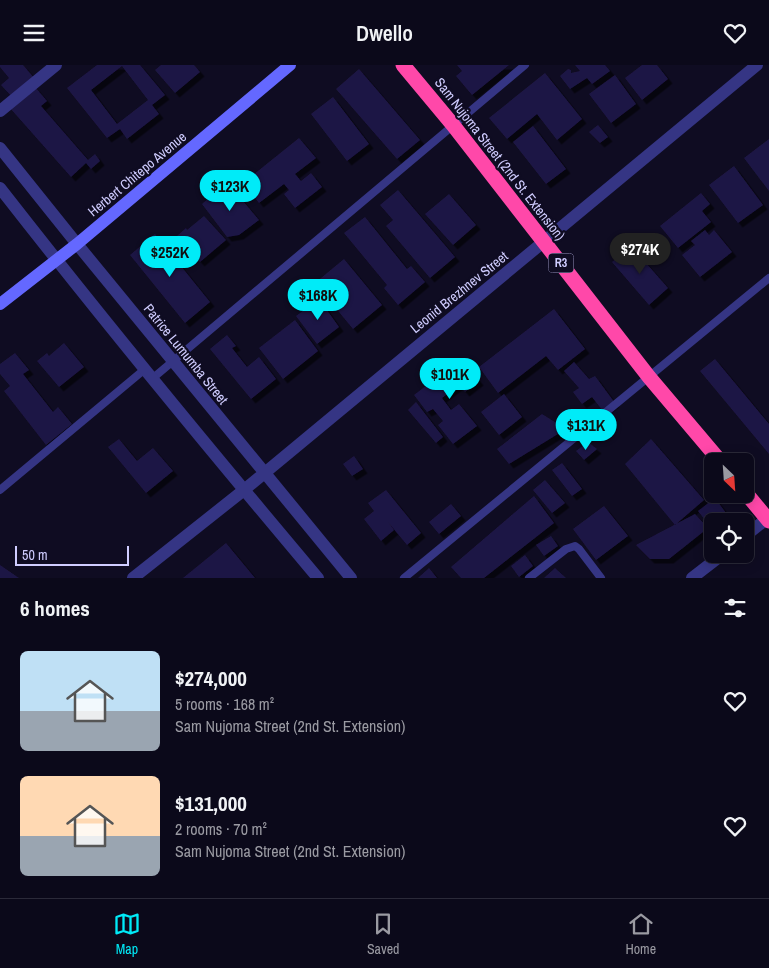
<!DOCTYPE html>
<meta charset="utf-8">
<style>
body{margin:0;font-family:"Archivo Narrow",sans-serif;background:#191727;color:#f1f3f6;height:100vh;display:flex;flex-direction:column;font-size:19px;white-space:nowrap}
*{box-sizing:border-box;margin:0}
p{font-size:16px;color:#9a9aa2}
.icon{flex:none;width:28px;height:28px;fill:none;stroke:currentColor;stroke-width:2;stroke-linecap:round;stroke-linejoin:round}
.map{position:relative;height:513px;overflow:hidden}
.side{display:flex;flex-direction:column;background:#0b091a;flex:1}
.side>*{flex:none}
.needle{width:32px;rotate:155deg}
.tools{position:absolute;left:704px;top:388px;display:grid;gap:10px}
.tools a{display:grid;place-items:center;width:50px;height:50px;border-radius:8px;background:#0b091a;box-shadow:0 2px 12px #0003,0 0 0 1px #2b2a39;font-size:25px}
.scale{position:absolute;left:15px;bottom:12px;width:114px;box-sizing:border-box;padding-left:5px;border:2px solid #d0cdff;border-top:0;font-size:14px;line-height:18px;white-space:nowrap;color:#d0cdff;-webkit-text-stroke:4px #0f0c22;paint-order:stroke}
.price{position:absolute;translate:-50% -42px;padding:0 11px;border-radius:18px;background:#00ebf8;color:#111;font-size:16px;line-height:32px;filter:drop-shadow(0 1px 2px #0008)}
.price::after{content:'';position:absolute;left:50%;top:30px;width:15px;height:11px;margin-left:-8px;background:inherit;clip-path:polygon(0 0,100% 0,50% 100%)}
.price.active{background:#222;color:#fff}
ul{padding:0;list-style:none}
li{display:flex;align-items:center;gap:15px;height:125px;padding:0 20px}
li span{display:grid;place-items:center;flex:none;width:140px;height:100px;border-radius:8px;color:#555}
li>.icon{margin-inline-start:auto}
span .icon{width:60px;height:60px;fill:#fffc;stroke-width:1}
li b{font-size:21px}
h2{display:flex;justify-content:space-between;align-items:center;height:60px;padding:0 20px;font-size:21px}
header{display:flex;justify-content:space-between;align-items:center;height:65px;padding:0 20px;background:#0b091a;font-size:22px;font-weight:600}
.dock{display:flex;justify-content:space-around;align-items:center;height:70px;border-top:1px solid #2b2a39;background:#0b091a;font-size:14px;color:#9a9aa2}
.dock a{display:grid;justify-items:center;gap:2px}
.dock .active{color:#00ebf8}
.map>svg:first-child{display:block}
.building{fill:#1e1744;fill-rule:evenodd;filter:url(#shadow)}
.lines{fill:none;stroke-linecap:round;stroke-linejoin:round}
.lane{stroke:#353584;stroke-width:8}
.street{stroke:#353584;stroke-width:12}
.secondary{stroke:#6468ff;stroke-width:12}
.highway{stroke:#ff48a9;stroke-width:15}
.labels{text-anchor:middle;stroke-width:4.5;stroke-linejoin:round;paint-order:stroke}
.shield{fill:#0f0c22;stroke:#9693bd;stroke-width:1}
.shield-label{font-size:12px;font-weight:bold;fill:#d0cdff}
.street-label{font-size:14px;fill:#d0cdff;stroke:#0f0c22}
</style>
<header><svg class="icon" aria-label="menu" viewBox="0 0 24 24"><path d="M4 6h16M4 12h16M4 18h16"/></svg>Dwello<svg class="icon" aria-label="heart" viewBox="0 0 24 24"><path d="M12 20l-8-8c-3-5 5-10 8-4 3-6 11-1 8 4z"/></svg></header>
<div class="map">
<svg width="769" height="513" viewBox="0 0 769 513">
<defs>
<filter id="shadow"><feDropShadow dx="4.5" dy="4.5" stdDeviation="0" flood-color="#0009"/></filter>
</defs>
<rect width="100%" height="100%" fill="#0f0c22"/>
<path class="building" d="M0,0H23L35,14L13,33L1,20L9,13L0,2Z
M97,0H140L165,30L152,40L159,49L127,74L120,64L107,73L67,23ZM122,1L148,35L117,59L91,25Z
M161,0H194L200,7L175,28L155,5Z
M457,0H509L472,30L456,11L462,6Z
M575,0H605L610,6L592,19L587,13L570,24L560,11L568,4L571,5V8L580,6Z
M642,0H657L668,14L642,35L625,13Z
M359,4L420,75L397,94L336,24Z
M545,8L582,54L557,75L537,49L507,74L489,53Z
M615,10L636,39L611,58L589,29Z
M35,22L47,36L41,41L88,95L95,89L100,96L91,104L86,98L71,112L10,43Z
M333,32L369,79L347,96L311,49Z
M598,60L608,72L600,78L589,67Z
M533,61L566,104L546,119L513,77Z
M299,73L316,93L295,109L301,116L311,108L322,122L295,143L284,129L289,125L284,119L259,138L243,118Z
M769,74V126L744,93Z
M734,101L763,140L738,158L709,120Z
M227,117L259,155L239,170L227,172L202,139Z
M398,125L455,192L430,213L386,161L393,155L380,140Z
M701,128L710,139L702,146L711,157L678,183L660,161Z
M449,129L476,160L453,180L425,149Z
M204,151L226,175L200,197L177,171L186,163L187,165Z
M365,152L407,204L411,201L425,217L398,240L384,223L387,220L344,168Z
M705,165L709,170L714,165L732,187L700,212L682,190L695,180L691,176Z
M155,169L210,237L185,258L130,190Z
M631,181L668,223L649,240L612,197Z
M344,194L382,240L353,264L315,218Z
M319,234L339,262L317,279L296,251Z
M554,244L585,284L558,305L546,291L498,328L479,302Z
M295,255L318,286L283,314L259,283Z
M227,270L236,281L232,283L247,302L259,292L276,314L251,334L210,284Z
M64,278L84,302L59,322L37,296L47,288L49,291Z
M15,288L29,305L23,309L53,347L58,342L72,359L46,380L4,326L10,321L0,309V299Z
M461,294L479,316L465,327L459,320L442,333L451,345L459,339L477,361L453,379L438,360L443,356L433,344L427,347L414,330Z
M715,294L769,359V389L700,306Z
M574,297L589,314L595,311L615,338L603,346L592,332L582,339L573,327L579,323L564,306Z
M504,329L522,352L499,370L481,347Z
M416,337L443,372L436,378L408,345Z
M542,349L566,364L509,399L497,384Z
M574,356L581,365L572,372L566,364Z
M119,374L137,396L153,383L173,406L146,428L108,382Z
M651,374L704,435L675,460L625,399Z
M588,377L597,384L584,395L576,386Z
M354,391L363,404L352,411L343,399Z
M562,398L582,424L572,431L552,405Z
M545,415L565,438L552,448L533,425Z
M386,425L421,468L407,480L388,457L394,465L381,476L364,454L374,446L368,438Z
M534,431L554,458L484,513H461L451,502Z
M715,433L726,448L715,456H712V458L709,460L698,446Z
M451,439L461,451L439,469L429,457Z
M604,441L628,471L596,495L573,464Z
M695,449L708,463L669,494H650L636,480Z
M551,471L558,481L544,491L536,480Z
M226,478L255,513H183Z
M525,490L533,501L519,512L511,501Z
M0,500L19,513H0Z
M429,503L437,513H418Z
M555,503L566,513H544Z"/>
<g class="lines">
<path class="lane" d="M153,313L525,0
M0,425L145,304
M404,513L769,213
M529,513L566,484L575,481L579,484L601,513"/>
<path class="street" d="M0,46L56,0
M0,83L77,179L351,513
M0,123C103,255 210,385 318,513
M745,471L769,452
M133,513L244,425L757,0
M692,513L723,489"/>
<path class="secondary" d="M0,239L77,179L290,0"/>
<path class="highway" d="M403,0L453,60L649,312L720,396
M745,427L769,456"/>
</g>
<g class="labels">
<rect class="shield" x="548.5" y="188.5" width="25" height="19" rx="4"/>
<g class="shield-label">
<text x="561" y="202">R3</text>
</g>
<g class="street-label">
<text transform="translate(500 94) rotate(52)" y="5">Sam Nujoma Street (2nd St. Extension)</text>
<text transform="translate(137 109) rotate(-40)" y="5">Herbert Chitepo Avenue</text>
<text transform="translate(459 227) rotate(-39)" y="5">Leonid Brezhnev Street</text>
<text transform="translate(186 289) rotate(51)" y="5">Patrice Lumumba Street</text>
</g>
</g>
</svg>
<div class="tools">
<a><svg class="needle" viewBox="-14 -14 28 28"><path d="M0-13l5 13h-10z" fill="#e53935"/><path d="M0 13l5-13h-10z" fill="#9a9aa2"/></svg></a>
<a><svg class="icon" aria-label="locate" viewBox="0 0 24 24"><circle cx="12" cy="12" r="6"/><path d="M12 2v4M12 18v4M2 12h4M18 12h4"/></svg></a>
</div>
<div class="scale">50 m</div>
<b class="price" style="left:230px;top:147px">$123K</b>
<b class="price active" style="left:640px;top:210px">$274K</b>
<b class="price" style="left:170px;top:213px">$252K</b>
<b class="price" style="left:318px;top:256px">$168K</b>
<b class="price" style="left:450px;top:335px">$101K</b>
<b class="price" style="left:586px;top:386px">$131K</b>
</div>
<section class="side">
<h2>6 homes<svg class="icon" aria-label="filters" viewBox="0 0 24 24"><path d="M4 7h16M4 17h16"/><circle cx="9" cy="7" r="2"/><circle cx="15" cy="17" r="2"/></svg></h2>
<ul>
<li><span style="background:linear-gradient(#bfe0f5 60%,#9aa5b1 0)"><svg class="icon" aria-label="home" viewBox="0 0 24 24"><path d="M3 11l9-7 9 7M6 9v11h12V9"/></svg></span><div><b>$274,000</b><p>5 rooms · 168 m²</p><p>Sam Nujoma Street (2nd St. Extension)</p></div><svg class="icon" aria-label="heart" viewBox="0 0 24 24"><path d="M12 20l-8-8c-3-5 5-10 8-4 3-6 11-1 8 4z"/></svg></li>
<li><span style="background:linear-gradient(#ffd9b3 60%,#9aa5b1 0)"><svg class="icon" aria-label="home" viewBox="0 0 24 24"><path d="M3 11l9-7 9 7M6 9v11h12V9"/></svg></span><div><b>$131,000</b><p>2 rooms · 70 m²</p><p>Sam Nujoma Street (2nd St. Extension)</p></div><svg class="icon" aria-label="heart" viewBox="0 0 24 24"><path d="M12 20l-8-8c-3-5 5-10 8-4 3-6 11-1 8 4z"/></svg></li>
</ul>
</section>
<nav class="dock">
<a class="active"><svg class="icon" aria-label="map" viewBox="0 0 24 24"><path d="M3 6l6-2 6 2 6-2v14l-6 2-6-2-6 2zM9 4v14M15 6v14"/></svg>Map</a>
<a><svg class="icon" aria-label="saved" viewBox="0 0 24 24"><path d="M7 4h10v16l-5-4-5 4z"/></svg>Saved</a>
<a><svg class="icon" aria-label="home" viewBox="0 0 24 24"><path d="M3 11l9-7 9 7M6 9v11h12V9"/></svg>Home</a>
</nav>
